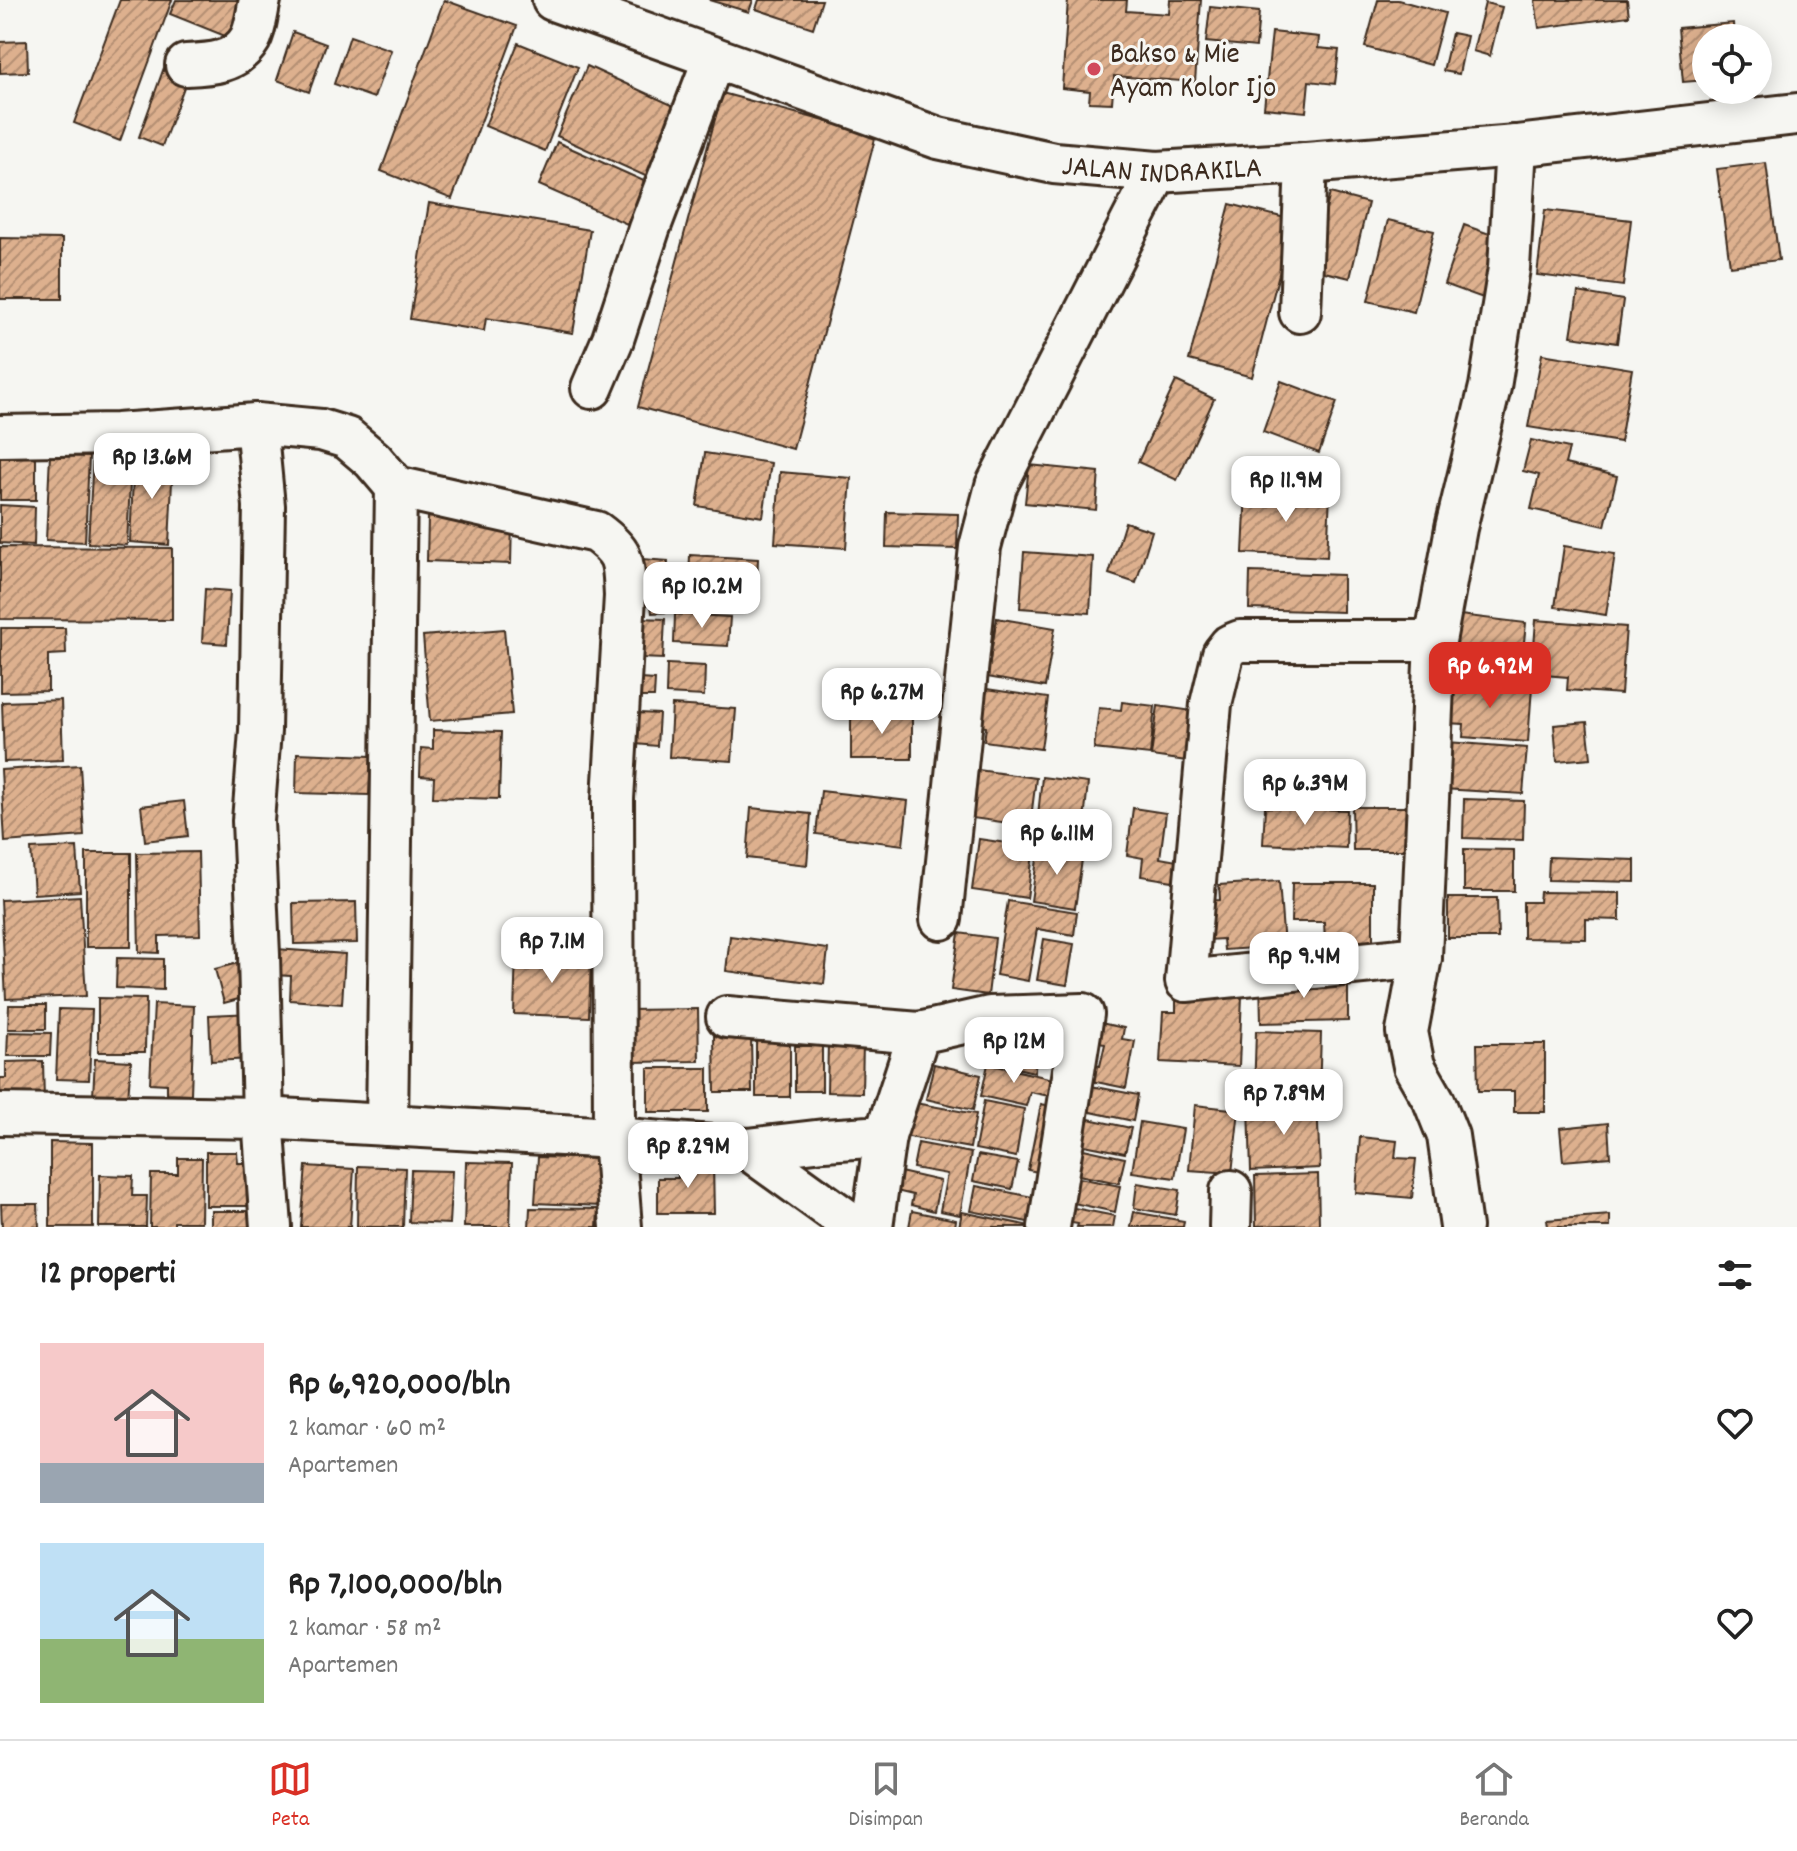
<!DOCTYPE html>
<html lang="id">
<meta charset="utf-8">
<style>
body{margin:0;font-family:Dekko,sans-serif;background:#f2f2f2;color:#222;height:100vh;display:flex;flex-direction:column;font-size:30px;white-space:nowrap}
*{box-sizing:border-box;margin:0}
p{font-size:26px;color:#767676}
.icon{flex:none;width:44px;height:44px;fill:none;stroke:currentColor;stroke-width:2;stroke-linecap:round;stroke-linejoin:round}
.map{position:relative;height:1227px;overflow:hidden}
.sheet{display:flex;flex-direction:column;background:#fff;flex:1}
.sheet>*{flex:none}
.fabs{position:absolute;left:1692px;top:24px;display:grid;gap:16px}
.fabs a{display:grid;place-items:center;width:80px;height:80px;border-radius:50%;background:#fff;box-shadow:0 4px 20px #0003;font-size:40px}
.price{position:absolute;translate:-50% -68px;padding:0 18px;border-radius:16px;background:#fff;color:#222;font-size:26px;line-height:52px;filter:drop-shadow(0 2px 4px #0008)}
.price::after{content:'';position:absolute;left:50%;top:48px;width:24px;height:18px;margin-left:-12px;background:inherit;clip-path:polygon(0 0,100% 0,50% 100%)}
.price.current{background:#d93025;color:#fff}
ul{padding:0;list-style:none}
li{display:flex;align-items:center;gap:24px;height:200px;padding:0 40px}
li span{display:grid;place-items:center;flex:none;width:224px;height:160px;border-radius:0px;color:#555}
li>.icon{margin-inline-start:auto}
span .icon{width:96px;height:96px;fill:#fffc;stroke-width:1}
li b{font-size:34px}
h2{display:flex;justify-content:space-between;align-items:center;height:96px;padding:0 40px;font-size:34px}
.tab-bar{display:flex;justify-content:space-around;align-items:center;height:112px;border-top:2px solid #e0e0e0;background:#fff;font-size:22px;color:#767676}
.tab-bar a{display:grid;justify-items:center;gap:4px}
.tab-bar .current{color:#d93025}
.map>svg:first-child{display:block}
.building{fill:url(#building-hatch);stroke:#3b2a1e;stroke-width:2}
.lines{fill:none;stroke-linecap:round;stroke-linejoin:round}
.minor-casing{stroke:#3b2a1e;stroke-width:46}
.minor{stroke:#f6f6f2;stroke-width:40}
.poi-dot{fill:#d1495b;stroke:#f6f6f2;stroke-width:3}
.labels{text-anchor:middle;stroke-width:6;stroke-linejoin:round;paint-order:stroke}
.poi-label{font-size:30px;fill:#3b2a1e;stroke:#f6f6f2;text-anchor:start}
.street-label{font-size:30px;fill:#3b2a1e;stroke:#f6f6f2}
</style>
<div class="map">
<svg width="1797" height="1227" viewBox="0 0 1797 1227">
<defs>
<pattern id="building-hatch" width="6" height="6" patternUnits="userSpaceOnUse" patternTransform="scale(2)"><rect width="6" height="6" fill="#ddb08e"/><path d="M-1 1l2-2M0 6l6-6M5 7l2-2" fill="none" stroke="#b48f73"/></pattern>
</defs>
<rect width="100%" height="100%" fill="#f6f6f2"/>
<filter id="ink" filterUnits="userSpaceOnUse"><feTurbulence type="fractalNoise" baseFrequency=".0125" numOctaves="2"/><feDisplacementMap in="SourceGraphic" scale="16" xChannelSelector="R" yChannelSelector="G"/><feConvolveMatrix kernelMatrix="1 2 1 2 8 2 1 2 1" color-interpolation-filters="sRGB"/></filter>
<g filter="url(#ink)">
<path class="building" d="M120,0H172L120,141L74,123Z
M176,0H250L235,40L170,14Z
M444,0L517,26L452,199L381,171Z
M709,0H753L749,12Z
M759,0H822L813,28L756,9Z
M1068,0H1127L1126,11L1169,14L1170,0H1201L1195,82L1114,76L1112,103L1089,102L1090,91L1062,88Z
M1378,0H1398L1445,13L1431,65L1365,47Z
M1535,0H1627L1629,16L1539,28Z
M1485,3L1502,7L1490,56L1473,51Z
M1210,7L1259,12L1256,47L1206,42Z
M1733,23L1734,38H1706V80L1683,82L1678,28Z
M293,32L326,44L309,92L277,80Z
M1272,32L1319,37L1318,48L1339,50L1335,84L1309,81L1306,112L1264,108Z
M1452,33L1467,36L1459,74L1443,71Z
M350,36L391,50L374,98L334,84Z
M27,41L28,72L0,73V42Z
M518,43L578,67L545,151L485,126Z
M166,62L190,71L162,146L139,137Z
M587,66L685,111L654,180L557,136Z
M722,93L876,135L793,449L638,407Z
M557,142L646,182L627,224L539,185Z
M1766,163L1779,260L1730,266L1717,169Z
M1330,193L1368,203L1350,278L1312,269Z
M429,203L590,230L573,333L486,318L484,331L410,319Z
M1230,204L1293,220L1252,377L1189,360Z
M1545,210L1631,220L1623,286L1537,275Z
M1388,220L1434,231L1414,312L1368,301Z
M1464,225L1504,239L1483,298L1444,284Z
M0,238L62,239V299H0Z
M1578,292L1623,300L1617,343L1571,336Z
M1542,354L1632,369L1620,442L1528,427Z
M1176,381L1214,399L1177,480L1138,462Z
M1281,381L1337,402L1319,453L1263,432Z
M1531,440L1569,448L1565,464L1617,476L1605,526L1531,509L1539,475L1523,471Z
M705,453L771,463L763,517L697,506Z
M0,455H36V500H0Z
M50,455L89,457L85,542L46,540Z
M93,458L131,460L127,545L88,543Z
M134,458L173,460L169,545L130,542Z
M1029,465L1099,472L1096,510L1025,503Z
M780,472L851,478L846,548L775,543Z
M1246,490L1330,494L1327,557L1243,553Z
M0,505L35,507L34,545L0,543Z
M887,512L958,514L957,549L886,547Z
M428,517L512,520L511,564L427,561Z
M1125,522L1152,531L1136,583L1109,574Z
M1564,546L1615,554L1606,615L1555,607Z
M0,547L172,548V620L0,619Z
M1024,552L1093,557L1090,613L1020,608Z
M690,555L758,559L756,605L688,602Z
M641,559L668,561L667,586L640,585Z
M1250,572L1343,575V612L1249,609Z
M205,589L230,591L227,644L202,642Z
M666,594L667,612L652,613L650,596Z
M675,614L730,617L728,646L674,643Z
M1460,615L1526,623L1521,670L1455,662Z
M641,618L665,619L663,659L640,658Z
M997,618L1055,628L1045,687L987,677Z
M1536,620L1626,627L1621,694L1567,690L1568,677L1532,674Z
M1,628H65L66,654L48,655V691L1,692Z
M504,629L512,714L430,721L423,636Z
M667,664L705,666L704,696L666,694Z
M639,679L655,680L654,697H639Z
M1449,681L1532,687L1528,742L1463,737L1464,724L1446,723Z
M980,688L1048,698L1041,749L984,741L986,727L975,725Z
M61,700L63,760L4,762L2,702Z
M1122,702L1155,706L1150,755L1094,749L1099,708L1121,710Z
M672,705L736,709L732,761L669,757Z
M1158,706L1193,711L1187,761L1151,756Z
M639,713L659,714L657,746L636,744Z
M851,714H912V759H851Z
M1587,722L1591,758L1557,761L1554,725Z
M433,730L501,732L499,799L433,797L434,777L420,776L421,748L433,749Z
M1447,742L1527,748L1523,794L1443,789Z
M297,753L371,756L369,795L296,793Z
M80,765L84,836L5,842L1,770Z
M978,770L1036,778L1030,826L972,818Z
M1042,777L1088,783L1082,840L1036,835Z
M821,791L908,801L903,845L816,834Z
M1464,799L1524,801L1523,840L1463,838Z
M184,801L188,836L145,841L141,806Z
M1265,807L1347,810L1346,848L1263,844Z
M1352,807H1409L1410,850H1353Z
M751,808L811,814L807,865L747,858Z
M1133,808L1166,813L1160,858L1177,861L1173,881L1141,876L1143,858L1127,855Z
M979,839L1034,847L1027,898L972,890Z
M1039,846L1083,853L1075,908L1031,901Z
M77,847L80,891L34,894L31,849Z
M1464,849L1514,850V891H1464Z
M198,852L200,935L159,936V953L139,952L137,853Z
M86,853H131V947H86Z
M1549,857L1635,860V882L1548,880Z
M1279,881L1284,946L1224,950L1223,939L1207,940L1204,901L1220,900L1219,885Z
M1292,883H1373V942H1325L1324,922H1291Z
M1540,892L1620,893V920L1586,919V939L1523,938V902H1539Z
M80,896L86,996L6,999L1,900Z
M1448,898H1497L1498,938H1448Z
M1008,901L1077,912L1074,935L1037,929L1028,981L996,975Z
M356,902L357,943L294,944L293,903Z
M959,933L995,938L988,995L951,990Z
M730,936L828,949L824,984L726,971Z
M1044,939L1074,944L1067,985L1037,980Z
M276,949L345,954L342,1004L290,1000L291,976L274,975Z
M516,952L591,956L589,1017L514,1014Z
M117,958L163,959V990L116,988Z
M238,963L246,997L224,1003L215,969Z
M1348,977V1021L1261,1023L1260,978Z
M1176,993L1242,996L1239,1066L1160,1062L1163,1012H1176Z
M98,998L146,999L145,1052H98Z
M154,1004L194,1006L191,1094L167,1093V1084L150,1083Z
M9,1005H46V1029H8Z
M59,1009L92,1010L89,1080L56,1079Z
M698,1009L699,1061L629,1062L628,1010Z
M253,1013L254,1059L211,1061L209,1015Z
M1096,1022L1124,1028L1122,1039L1135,1041L1126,1088L1086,1080L1089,1064L1100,1066L1105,1044L1092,1042Z
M996,1024L1043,1035L1034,1072L987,1061Z
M1256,1031L1321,1033L1319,1097L1254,1095Z
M8,1032L51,1033L50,1056H7Z
M714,1035H751L752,1092H715Z
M756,1036H790V1097H756Z
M828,1041L863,1042L862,1093L827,1092Z
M1477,1044H1545V1112H1514V1091H1478Z
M795,1046H822V1091H795Z
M95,1059L131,1061L128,1098L93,1096Z
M43,1061L44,1100L0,1101V1078H6V1062Z
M934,1064L981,1075L973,1110L926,1099Z
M988,1064L1053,1079L1049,1096L1030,1092L1026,1106L981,1096Z
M648,1068H708V1112H648Z
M1091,1086L1138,1095L1133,1121L1086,1111Z
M904,1101L976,1114L970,1148L898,1135Z
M984,1101L1024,1109L1016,1157L975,1149Z
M1317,1103L1320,1168L1251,1171L1249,1105Z
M1041,1104L1061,1108L1048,1174L1028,1170Z
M1195,1105L1239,1110L1232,1173L1189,1170Z
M1084,1118L1131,1128L1125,1153L1079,1144Z
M1140,1122L1183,1129L1175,1178L1132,1172Z
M1608,1123L1610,1157L1563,1161L1560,1128Z
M1360,1137L1397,1141L1395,1158L1416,1159L1412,1198L1356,1193Z
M50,1142L93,1143V1227H50Z
M918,1143L971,1153L960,1215L940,1211L947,1174L913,1168Z
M1079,1148L1125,1158L1119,1183L1073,1174Z
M206,1152H237L238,1163H249L250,1206H206Z
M978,1155L1018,1162L1012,1189L973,1181Z
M538,1157L601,1159L600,1206L535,1203Z
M178,1158H202L201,1222H174V1227H150L151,1174H178Z
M466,1162L512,1163L510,1227H464Z
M678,1163H713L714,1213H658V1178H678Z
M306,1166L354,1169L350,1227H301Z
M358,1166L405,1168L403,1227H357Z
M411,1170L452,1171L449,1224L409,1222Z
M896,1171L940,1181L934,1211L911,1205L913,1195L892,1190Z
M1318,1174L1319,1224L1256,1226L1255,1176Z
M100,1175L133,1176L132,1196H147L146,1227H99Z
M1074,1177L1120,1186L1115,1212L1069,1202Z
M1137,1183L1180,1190L1176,1215L1134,1208Z
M976,1186L1033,1197L1028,1222L971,1211Z
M1,1204H38L39,1227H2Z
M1069,1207L1115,1216L1113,1227H1077L1078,1224L1066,1222Z
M530,1208L598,1209L597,1227H529Z
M211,1211H253V1227H211Z
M912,1211L956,1220L955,1227H909Z
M962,1212L1030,1226V1227H959Z
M1134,1212L1184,1221L1183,1227H1131Z
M1610,1215V1227H1548L1547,1220Z"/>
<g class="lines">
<g class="minor-casing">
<g id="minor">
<path id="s1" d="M553,0L938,138L1054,163L1157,172L1306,163L1516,146L1797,114"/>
<path d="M186,65C211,64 236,63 250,39C256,28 257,12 260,0"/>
<path d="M1300,312L1306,163"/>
<path d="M592,388L613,339L649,229L714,58"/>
<path d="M256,424L321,430L347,438L373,460L396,487L596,532C626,554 623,561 625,596L613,799L614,1138L621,1227"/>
<path d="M0,436L117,434L256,424L264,506L260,731L253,821L259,955L263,1118L271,1227"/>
<path d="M941,919L980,547L996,486L1157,172"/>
<path d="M1421,957L1186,981L1211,704L1223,654L1230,645L1240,641H1435"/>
<path d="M727,1017L919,1033"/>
<path d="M0,1114L263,1118L614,1138L748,1149L824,1140L885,1136L919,1033L990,1017L1083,1014L1049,1227"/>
<path d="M387,1125L396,487"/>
<path d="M748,1149L856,1227"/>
<path d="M872,1227L885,1136"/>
<path d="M1230,1227L1231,1191"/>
<path d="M1461,1227L1448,1136L1434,1101L1414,1066L1407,1032L1421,957L1435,641L1456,528L1490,387L1509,268L1516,146"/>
</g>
</g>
<use href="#minor" class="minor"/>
</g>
</g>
<circle class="poi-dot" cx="1094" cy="69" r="8"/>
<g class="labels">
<g class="poi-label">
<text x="1110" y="62">Bakso &amp; Mie<tspan x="1110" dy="34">Ayam Kolor Ijo</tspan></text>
</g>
<g class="street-label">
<text dy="10" stroke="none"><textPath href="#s1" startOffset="636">JALAN INDRAKILA</textPath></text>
</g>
</g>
</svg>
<div class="fabs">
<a><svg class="icon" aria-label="locate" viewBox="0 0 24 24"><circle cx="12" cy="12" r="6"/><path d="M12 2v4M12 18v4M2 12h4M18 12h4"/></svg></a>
</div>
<b class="price" style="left:152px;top:501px">Rp 13.6M</b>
<b class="price" style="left:1286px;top:524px">Rp 11.9M</b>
<b class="price" style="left:702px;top:630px">Rp 10.2M</b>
<b class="price current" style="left:1490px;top:710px">Rp 6.92M</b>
<b class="price" style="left:882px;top:736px">Rp 6.27M</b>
<b class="price" style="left:1305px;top:827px">Rp 6.39M</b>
<b class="price" style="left:1057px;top:877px">Rp 6.11M</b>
<b class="price" style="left:552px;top:985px">Rp 7.1M</b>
<b class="price" style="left:1304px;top:1000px">Rp 9.4M</b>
<b class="price" style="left:1014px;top:1085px">Rp 12M</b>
<b class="price" style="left:1284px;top:1137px">Rp 7.89M</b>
<b class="price" style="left:688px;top:1190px">Rp 8.29M</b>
</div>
<section class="sheet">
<h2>12 properti<svg class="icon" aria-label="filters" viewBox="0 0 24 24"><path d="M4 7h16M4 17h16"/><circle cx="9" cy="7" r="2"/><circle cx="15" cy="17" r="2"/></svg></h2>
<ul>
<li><span style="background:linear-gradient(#f6c9c9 75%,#9aa5b1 0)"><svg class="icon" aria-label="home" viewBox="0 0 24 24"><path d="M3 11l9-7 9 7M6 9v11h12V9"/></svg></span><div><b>Rp 6,920,000/bln</b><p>2 kamar · 60 m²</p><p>Apartemen</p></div><svg class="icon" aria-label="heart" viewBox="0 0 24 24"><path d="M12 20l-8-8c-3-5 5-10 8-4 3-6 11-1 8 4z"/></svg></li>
<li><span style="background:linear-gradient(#bfe0f5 60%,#8fb573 0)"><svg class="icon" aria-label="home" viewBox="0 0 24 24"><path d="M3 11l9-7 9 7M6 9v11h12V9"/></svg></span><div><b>Rp 7,100,000/bln</b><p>2 kamar · 58 m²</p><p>Apartemen</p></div><svg class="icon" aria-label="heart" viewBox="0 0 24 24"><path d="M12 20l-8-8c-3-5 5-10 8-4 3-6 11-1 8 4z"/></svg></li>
</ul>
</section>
<nav class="tab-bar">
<a class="current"><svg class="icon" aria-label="map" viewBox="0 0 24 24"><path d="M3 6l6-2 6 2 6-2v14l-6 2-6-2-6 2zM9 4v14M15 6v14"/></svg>Peta</a>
<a><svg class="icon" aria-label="saved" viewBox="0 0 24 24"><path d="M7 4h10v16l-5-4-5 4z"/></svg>Disimpan</a>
<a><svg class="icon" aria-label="home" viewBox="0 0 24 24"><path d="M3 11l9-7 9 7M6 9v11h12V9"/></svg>Beranda</a>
</nav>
